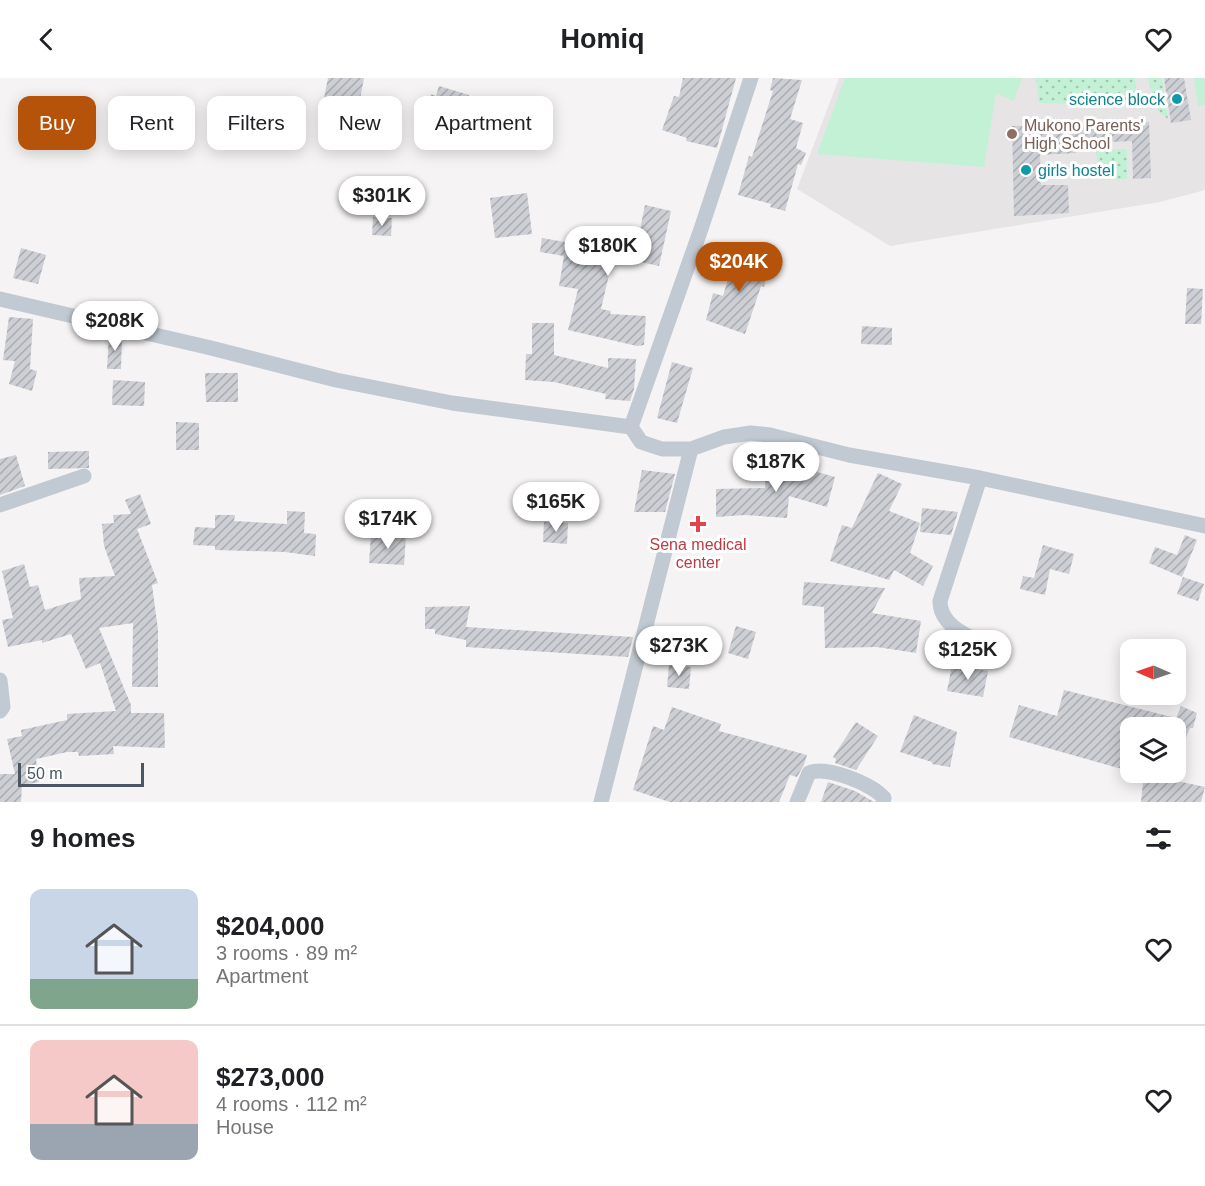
<!DOCTYPE html>
<meta charset="utf-8">
<style>
body{margin:0;font-family:Arial,sans-serif;background:#f6f6f6;color:#202124;height:100vh;display:flex;flex-direction:column;font-size:22px;white-space:nowrap}
*{box-sizing:border-box;margin:0}
p{font-size:20px;color:#757577}
.icon{flex:none;width:33px;height:33px;fill:none;stroke:currentColor;stroke-width:2;stroke-linecap:round;stroke-linejoin:round}
.map{position:relative;height:724px;overflow:hidden}
.sheet{display:flex;flex-direction:column;background:#fff;flex:1}
.sheet>*{flex:none}
.guide{position:absolute;left:18px;top:18px;width:600px;height:54px;display:flex;gap:12px}
.needle{width:39px;rotate:272deg}
.controls{position:absolute;left:1120px;top:561px;display:grid;gap:12px}
.controls a{display:grid;place-items:center;width:66px;height:66px;border-radius:12px;background:#fff;box-shadow:0 3px 15px #0003;font-size:30px}
.scale{position:absolute;left:18px;bottom:15px;width:126px;box-sizing:border-box;padding-left:6px;border:3px solid #4a5661;border-top:0;font-size:16px;line-height:21px;white-space:nowrap;color:#4a5661;-webkit-text-stroke:4px #fff;paint-order:stroke}
.price{position:absolute;translate:-50% -51px;padding:0 14px;border-radius:21px;background:#fff;color:#222;font-size:20px;line-height:39px;filter:drop-shadow(0 2px 3px #0008)}
.price::after{content:'';position:absolute;left:50%;top:36px;width:18px;height:14px;margin-left:-9px;background:inherit;clip-path:polygon(0 0,100% 0,50% 100%)}
.price.current{background:#b45309;color:#fff}
ul{padding:0;list-style:none}
li{display:flex;align-items:center;gap:18px;height:150px;padding:0 30px}
li+li{border-top:2px solid #e0e0e0}
li span{display:grid;place-items:center;flex:none;width:168px;height:120px;border-radius:12px;color:#555}
li>.icon{margin-inline-start:auto}
span .icon{width:72px;height:72px;fill:#fffc;stroke-width:1}
li b{font-size:26px}
h2{display:flex;justify-content:space-between;align-items:center;height:72px;padding:0 30px;font-size:26px}
.tag{padding:0 21px;border-radius:12px;background:#fff;box-shadow:0 3px 15px #0003;font-size:21px;line-height:54px}
.tag.current{background:#b45309;color:#fff}
header{display:flex;justify-content:space-between;align-items:center;height:78px;padding:0 30px;background:#fff;font-size:27px;font-weight:600}
.map>svg:first-child{display:block}
.education{fill:#e6e4e5}
.grass{fill:url(#grass-dots)}
.pitch{fill:#c3f1d5}
.building{fill:url(#building-hatch)}
.lines{fill:none;stroke-linecap:round;stroke-linejoin:round}
.street{stroke:#c1cad2;stroke-width:15}
.culture-dot{fill:#0f9aa8;stroke:#fff;stroke-width:2}
.education-dot{fill:#8d6e63;stroke:#fff;stroke-width:2}
.health-dot{fill:#e0444e;stroke:#fff;stroke-width:2}
.labels{text-anchor:middle;stroke-width:6;stroke-linejoin:round;paint-order:stroke}
.culture-label{font-size:16px;fill:#0d838f;stroke:#fff;text-anchor:end}
.education-label{font-size:16px;fill:#785e54;stroke:#fff;text-anchor:start}
.health-label{font-size:16px;fill:#be3a42;stroke:#fff}
</style>
<header><svg class="icon" aria-label="back" viewBox="0 0 24 24"><path d="M15 5l-7 7 7 7"/></svg>Homiq<svg class="icon" aria-label="heart" viewBox="0 0 24 24"><path d="M12 20l-8-8c-3-5 5-10 8-4 3-6 11-1 8 4z"/></svg></header>
<div class="map">
<svg width="1205" height="724" viewBox="0 0 1205 724">
<defs>
<pattern id="grass-dots" width="8" height="8" patternUnits="userSpaceOnUse" patternTransform="scale(1.5)"><rect width="8" height="8" fill="#c3f1d5"/><path d="M2 2h.1M6 6h.1" fill="none" stroke="#a0c6b0" stroke-width="1.8" stroke-linecap="round"/></pattern>
<pattern id="building-hatch" width="6" height="6" patternUnits="userSpaceOnUse" patternTransform="scale(1.5)"><rect width="6" height="6" fill="#cdcfd5"/><path d="M-1 1l2-2M0 6l6-6M5 7l2-2" fill="none" stroke="#a8abb0"/></pattern>
</defs>
<rect width="100%" height="100%" fill="#f5f3f3"/>
<path class="education" d="M839,0H1205V112L1160,124L890,168L797,111Z"/>
<path class="grass" d="M1036,0H1135L1138,27L1039,25Z
M1147,0H1162L1168,41L1159,34Z
M1096,71H1127V101L1099,102Z"/>
<path class="pitch" d="M845,0H1022L1014,23L996,15L984,89L817,76Z
M1194,0H1205V27L1198,28Z"/>
<path class="building" d="M328,0H364L359,27L324,20Z
M683,0H736L717,70L686,63L687,60L662,52L674,18L679,19Z
M773,0L802,2L790,41L803,45L796,70L806,75L801,87L798,86L785,133L770,129L771,126L738,117L749,78L752,79L773,13L770,12Z
M1164,0H1184L1191,42L1171,45Z
M439,8L469,17L459,50L430,41L432,34L427,32L431,16L436,18Z
M1149,44L1151,100L1133,101L1132,63L1086,65V67L1077,68L1076,75L1040,77L1041,107H1068L1069,135L1014,138L1012,48Z
M527,115L532,156L495,160L490,120Z
M645,127L671,133L659,188L617,179V184H612L601,231L611,233L610,236L646,238L644,267L637,268L568,252L578,211L559,208L564,178L540,174L542,160L588,168L589,160L637,166Z
M373,139L392,140L391,158L372,157Z
M21,170L46,177L38,206L13,200Z
M746,175L770,182L764,209L761,208L745,256L706,242L713,215L723,218L735,177L745,180Z
M1187,210L1203,211L1201,246H1185Z
M9,239L33,241L30,291L37,293L32,313L9,306L15,283L3,282Z
M532,245H554V277L608,290V280L636,281L634,311L630,323L605,321L606,316L554,304L525,302L526,276H532Z
M862,248L892,250V267L861,266Z
M109,256L122,259L121,291H107Z
M672,284L693,290L677,345L657,340Z
M205,295H238V324H206Z
M113,302L145,304L144,328L112,327Z
M176,344L199,345V372H176Z
M89,373V390L48,391V374Z
M16,377L25,408L0,417V381Z
M767,386L796,388L835,399L827,429L789,418L787,440L745,437L716,439V411L765,410Z
M642,392L675,396L665,434H634Z
M878,395L902,406L889,433L920,445L910,475L933,488L923,508L894,492L889,502L830,483L842,447L852,450Z
M140,416L151,446L137,451L158,505L152,507L158,552V609H132L133,545L99,550L131,627V635H164L165,670L113,668L114,676L79,678L78,674H67L36,681L39,704L22,707L21,724H0V696H15L7,661L22,658L21,652L67,642V636L116,633L100,585L86,591L71,556L42,565V562L8,569L2,542L13,540L2,493L24,486L30,509L38,507L45,532L81,521L79,500L115,498L104,468L102,446L114,445L113,437L131,436L125,422Z
M365,422L381,423L379,453L364,452Z
M922,430L958,434L951,457L920,454Z
M287,433L305,434L304,455L316,456L315,478L285,474L215,472V468L193,467L195,449L215,450V437H235L234,443L287,446Z
M544,444L568,445L567,466L543,464Z
M371,456L406,458L404,487L369,485Z
M1185,457L1197,462L1182,499L1149,485L1155,469L1177,477Z
M1043,467L1074,476L1069,496L1050,491L1045,517L1020,511L1023,498L1034,500Z
M1183,499L1204,506L1198,523L1177,516Z
M804,504L885,510L872,535L921,543L916,575L877,569L825,570L824,529L802,527Z
M470,528L466,549L633,559L628,579L466,569V562L435,556V551H425V529Z
M736,548L756,554L748,581L728,575Z
M669,587L691,589L689,611L667,609Z
M952,587L988,593L983,619L947,613Z
M1064,612L1176,640L1181,628L1197,635L1193,650H1190L1176,682V650H1131V691L1118,690L1009,659L1019,627L1057,638Z
M672,629L721,646L719,653L807,677L804,687L797,699L790,697L779,724H670L633,712L653,648L664,652Z
M914,637L957,654L950,689L932,686V684L900,674Z
M856,644L878,658L856,692L835,685L836,681L833,679Z
M1144,694H1179L1177,703L1205,709L1201,724H1141Z
M828,704L855,713L874,724H821Z"/>
<g class="lines">
<path class="street" d="M751,0L701,151L631,349L641,364L662,371H691L724,359L751,355L770,357L849,377L980,400L1205,448
M0,221L211,270L336,302L452,325L631,349
M980,400L940,523C940,550 972,559 993,571
M0,427L84,398
M0,602L3,629L0,633
M601,724L691,371
M797,724L809,695C826,687 872,706 884,720L883,724"/>
</g>
<g class="culture-dot">
<circle cx="1177" cy="21" r="6"/>
<circle cx="1026" cy="92" r="6"/>
</g>
<circle class="education-dot" cx="1012" cy="56" r="6"/>
<path class="health-dot" d="M695 437h6v6h6v6h-6v6h-6v-6h-6v-6h6z"/>
<g class="labels">
<g class="culture-label">
<text x="1165" y="27">science block</text>
<text x="1038" y="98" text-anchor="start">girls hostel</text>
</g>
<g class="education-label">
<text x="1024" y="53">Mukono Parents'<tspan x="1024" dy="18">High School</tspan></text>
</g>
<g class="health-label">
<text x="698" y="472">Sena medical<tspan x="698" dy="18">center</tspan></text>
</g>
</g>
</svg>
<div class="controls">
<a><svg class="needle" viewBox="-14 -14 28 28"><path d="M0-13l5 13h-10z" fill="#e53935"/><path d="M0 13l5-13h-10z" fill="#757577"/></svg></a>
<a><svg class="icon" aria-label="layers" viewBox="0 0 24 24"><path d="M12 4l9 5-9 5-9-5zM3 14l9 5 9-5"/></svg></a>
</div>
<div class="scale">50 m</div>
<b class="price" style="left:382px;top:149px">$301K</b>
<b class="price" style="left:608px;top:199px">$180K</b>
<b class="price current" style="left:739px;top:215px">$204K</b>
<b class="price" style="left:115px;top:274px">$208K</b>
<b class="price" style="left:776px;top:415px">$187K</b>
<b class="price" style="left:556px;top:455px">$165K</b>
<b class="price" style="left:388px;top:472px">$174K</b>
<b class="price" style="left:679px;top:599px">$273K</b>
<b class="price" style="left:968px;top:603px">$125K</b>
<div class="guide">
<a class="tag current">Buy</a>
<a class="tag">Rent</a>
<a class="tag">Filters</a>
<a class="tag">New</a>
<a class="tag">Apartment</a>
</div>
</div>
<section class="sheet">
<h2>9 homes<svg class="icon" aria-label="filters" viewBox="0 0 24 24"><path d="M4 7h16M4 17h16"/><circle cx="9" cy="7" r="2"/><circle cx="15" cy="17" r="2"/></svg></h2>
<ul>
<li><span style="background:linear-gradient(#c9d6e8 75%,#7fa58c 0)"><svg class="icon" aria-label="home" viewBox="0 0 24 24"><path d="M3 11l9-7 9 7M6 9v11h12V9"/></svg></span><div><b>$204,000</b><p>3 rooms · 89 m²</p><p>Apartment</p></div><svg class="icon" aria-label="heart" viewBox="0 0 24 24"><path d="M12 20l-8-8c-3-5 5-10 8-4 3-6 11-1 8 4z"/></svg></li>
<li><span style="background:linear-gradient(#f6c9c9 70%,#9aa5b1 0)"><svg class="icon" aria-label="home" viewBox="0 0 24 24"><path d="M3 11l9-7 9 7M6 9v11h12V9"/></svg></span><div><b>$273,000</b><p>4 rooms · 112 m²</p><p>House</p></div><svg class="icon" aria-label="heart" viewBox="0 0 24 24"><path d="M12 20l-8-8c-3-5 5-10 8-4 3-6 11-1 8 4z"/></svg></li>
</ul>
</section>
